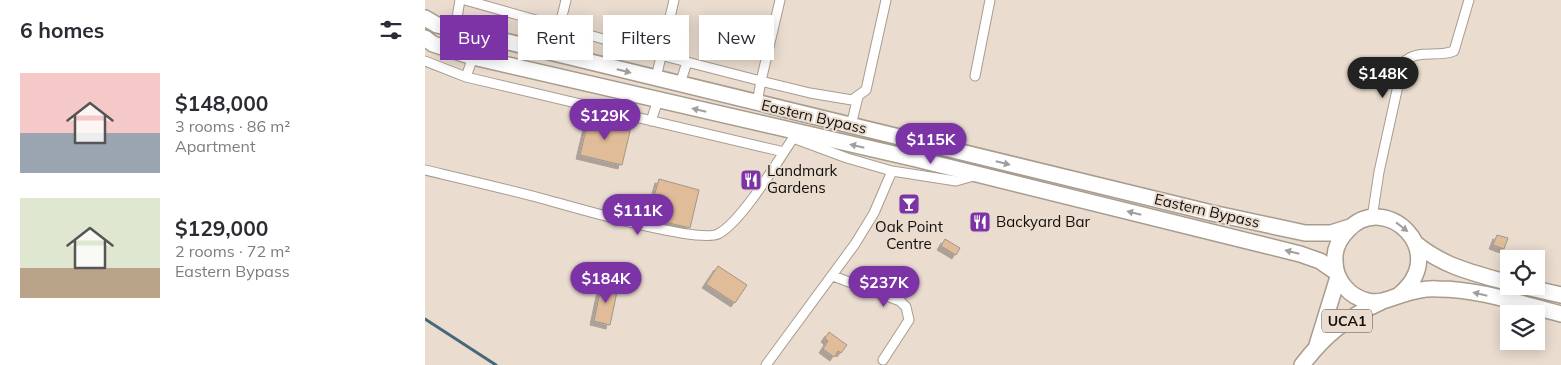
<!DOCTYPE html>
<meta charset="utf-8">
<style>
body{margin:0;font-family:Mulish,sans-serif;background:#f7f7f7;color:#2b2b33;height:100vh;display:flex;flex-direction:column;font-size:19px;white-space:nowrap}
*{box-sizing:border-box;margin:0}
p{font-size:16px;color:#7c7c81}
.icon{flex:none;width:28px;height:28px;fill:none;stroke:currentColor;stroke-width:2;stroke-linecap:round;stroke-linejoin:round}
.map{position:relative;flex:1;overflow:hidden}
.details{display:flex;flex-direction:column;background:#fff;width:425px}
.details>*{flex:none}
.top-card{position:absolute;left:15px;top:15px;width:475px;height:45px;display:flex;gap:10px}
.buttons{position:absolute;left:1075px;top:250px;display:grid;gap:10px}
.buttons a{display:grid;place-items:center;width:45px;height:45px;border-radius:0px;background:#fff;box-shadow:0 2px 12px #0003;font-size:25px}
.price{position:absolute;translate:-50% -42px;padding:0 11px;border-radius:18px;background:#7c33a5;color:#fff;font-size:16px;line-height:32px;filter:drop-shadow(0 1px 2px #0008)}
.price::after{content:'';position:absolute;left:50%;top:30px;width:15px;height:11px;margin-left:-8px;background:inherit;clip-path:polygon(0 0,100% 0,50% 100%)}
.price.active{background:#222;color:#fff}
ul{padding:0;list-style:none}
li{display:flex;align-items:center;gap:15px;height:125px;padding:0 20px}
li span{display:grid;place-items:center;flex:none;width:140px;height:100px;border-radius:0px;color:#555}
li>.icon{margin-inline-start:auto}
span .icon{width:60px;height:60px;fill:#fffc;stroke-width:1}
li b{font-size:21px}
h2{display:flex;justify-content:space-between;align-items:center;height:60px;padding:0 20px;font-size:21px}
.tag{padding:0 18px;border-radius:0px;background:#fff;box-shadow:0 2px 12px #0003;font-size:18px;line-height:45px}
.tag.active{background:#7c33a5;color:#fff}
main{display:flex;flex:1;min-height:0}
.map>svg:first-child{display:block}
.lines{fill:none;stroke-linecap:round;stroke-linejoin:round}
.stream{stroke:#486778;stroke-width:3}
.building{fill:#e1bc98;stroke:#a19589;filter:url(#shadow)}
.street-casing{stroke:#a89c8f;stroke-width:11}
.primary-casing{stroke:#a89c8f;stroke-width:18}
.street{stroke:#fff;stroke-width:9}
.primary{stroke:#fff;stroke-width:15}
.oneway{fill:#a09f9d}
.labels{text-anchor:middle;stroke-width:4;stroke-linejoin:round;paint-order:stroke}
.shield{fill:#eadccf;stroke:#534c45;stroke-width:1}
.shield-label{font-size:14px;font-weight:bold;fill:#120e0a}
.street-label{font-size:15px;fill:#120e0a;stroke:#eadccf}
.poi-label{font-size:15px;fill:#120e0a;stroke:#eadccf;text-anchor:start}
</style>
<main>
<section class="details">
<h2>6 homes<svg class="icon" aria-label="filters" viewBox="0 0 24 24"><path d="M4 7h16M4 17h16"/><circle cx="9" cy="7" r="2"/><circle cx="15" cy="17" r="2"/></svg></h2>
<ul>
<li><span style="background:linear-gradient(#f6c9c9 60%,#9aa5b1 0)"><svg class="icon" aria-label="home" viewBox="0 0 24 24"><path d="M3 11l9-7 9 7M6 9v11h12V9"/></svg></span><div><b>$148,000</b><p>3 rooms · 86 m²</p><p>Apartment</p></div></li>
<li><span style="background:linear-gradient(#dfe7d0 70%,#b9a48a 0)"><svg class="icon" aria-label="home" viewBox="0 0 24 24"><path d="M3 11l9-7 9 7M6 9v11h12V9"/></svg></span><div><b>$129,000</b><p>2 rooms · 72 m²</p><p>Eastern Bypass</p></div></li>
</ul>
</section>
<div class="map">
<svg width="1136" height="365" viewBox="0 0 1136 365">
<defs>
<filter id="shadow"><feDropShadow dx="-4" dy="4" stdDeviation="0" flood-color="#0004"/></filter>
</defs>
<rect width="100%" height="100%" fill="#eadccf"/>
<g class="lines">
<path class="stream" d="M0,319L71,365"/>
</g>
<path class="building" d="M164,117L206,127L197,165L155,155Z
M234,179L274,190L265,228L223,218Z
M1072,235L1083,238L1079,249L1068,245Z
M520,239L535,248L531,255L516,246Z
M293,266L322,285L310,303L281,284Z
M177,283L193,287L185,325L169,321Z
M404,332L422,345L416,353L413,351L409,357L398,349L403,341L400,338Z"/>
<g class="lines">
<g class="street-casing">
<path id="street" d="M40,0L235,55L336,81L332,103
M355,0L336,81L385,93L427,100L441,90L461,0
M30,29L35,0
M128,53L141,0
M0,61L41,77L359,152
M550,76L565,0
M41,77L48,57
M231,78L249,0
M255,84L262,62
M226,121L233,100
M426,125L433,97
M0,170C38,179 77,188 115,198C145,206 271,244 293,234C317,222 356,156 372,132
M467,171L531,181L545,177L550,174
M947,218L954,172L978,63C992,48 1012,58 1029,51L1044,0
M408,276L475,301L481,307L484,320L458,360
M341,365L430,244L449,213L467,171L422,158L368,138"/>
</g>
<g class="primary-casing">
<path id="primary" d="M0,18L12,25L30,29L787,213L880,233H906L925,227
M0,38L8,44L48,57L491,159L875,254L895,261L911,272
M990,243C1019,267 1049,273 1084,283
M1097,286L1136,295
M974,295C1027,252 960,190 923,230C915,238 909,249 910,261C910,280 924,297 943,301C956,304 965,298 976,295C988,291 1001,288 1013,289C1055,289 1096,304 1136,314
M892,345L913,277
M877,365C899,336 922,317 956,302"/>
</g>
<use href="#street" class="street"/>
<use href="#primary" class="primary"/>
</g>
<defs><path id="oneway-solid" d="M-6-.8H1V-3.2L6.5 0L1 3.2V.8H-6Z" transform="scale(1.25)"/></defs>
<g class="oneway">
<use href="#oneway-solid" transform="translate(199 71) rotate(14)"/>
<use href="#oneway-solid" transform="translate(274 110) rotate(-167)"/>
<use href="#oneway-solid" transform="translate(432 146) rotate(-167)"/>
<use href="#oneway-solid" transform="translate(578 163) rotate(14)"/>
<use href="#oneway-solid" transform="translate(709 213) rotate(-166)"/>
<use href="#oneway-solid" transform="translate(977 227) rotate(38)"/>
<use href="#oneway-solid" transform="translate(867 252) rotate(-166)"/>
<use href="#oneway-solid" transform="translate(1055 294) rotate(-167)"/>
</g>
<defs>
<g id="restaurant-square" transform="scale(1.125)"><rect x="-9" y="-9" width="18" height="18" rx="4" fill="#7c33a5" stroke="#eadccf"/><path d="M-5-6h1v4h1v-4h1v4h1v-4h1v5L-1.5 .5V6h-2V.5L-5-1ZM5-6V6H3V1.5H1.5Q1.5-4 5-6Z" fill="#fff"/></g>
<g id="bar-square" transform="scale(1.125)"><rect x="-9" y="-9" width="18" height="18" rx="4" fill="#7c33a5" stroke="#eadccf"/><path d="M-6-5H6L.8 .8V4.5H3.5V6h-7V4.5H-.8V.8Z" fill="#fff"/></g>
</defs>
<g fill-rule="evenodd">
<use href="#restaurant-square" x="326" y="180"/>
<use href="#bar-square" x="484" y="204"/>
<use href="#restaurant-square" x="555" y="222"/>
</g>
<g class="labels">
<rect class="shield" x="897" y="309.5" width="50" height="23" rx="4"/>
<g class="shield-label">
<text x="922" y="326">UCA1</text>
</g>
<g class="street-label">
<text transform="translate(389 117) rotate(13)" y="5">Eastern Bypass</text>
<text transform="translate(782 211) rotate(13)" y="5">Eastern Bypass</text>
</g>
<g class="poi-label">
<text x="342" y="176">Landmark<tspan x="342" dy="17">Gardens</tspan></text>
<text x="571" y="227">Backyard Bar</text>
<text x="484" y="232" text-anchor="middle">Oak Point<tspan x="484" dy="17">Centre</tspan></text>
</g>
</g>
</svg>
<div class="buttons">
<a><svg class="icon" aria-label="locate" viewBox="0 0 24 24"><circle cx="12" cy="12" r="6"/><path d="M12 2v4M12 18v4M2 12h4M18 12h4"/></svg></a>
<a><svg class="icon" aria-label="layers" viewBox="0 0 24 24"><path d="M12 4l9 5-9 5-9-5zM3 14l9 5 9-5"/></svg></a>
</div>
<b class="price active" style="left:958px;top:99px">$148K</b>
<b class="price" style="left:180px;top:141px">$129K</b>
<b class="price" style="left:506px;top:165px">$115K</b>
<b class="price" style="left:213px;top:236px">$111K</b>
<b class="price" style="left:181px;top:304px">$184K</b>
<b class="price" style="left:459px;top:308px">$237K</b>
<div class="top-card">
<a class="tag active">Buy</a>
<a class="tag">Rent</a>
<a class="tag">Filters</a>
<a class="tag">New</a>
</div>
</div>
</main>
